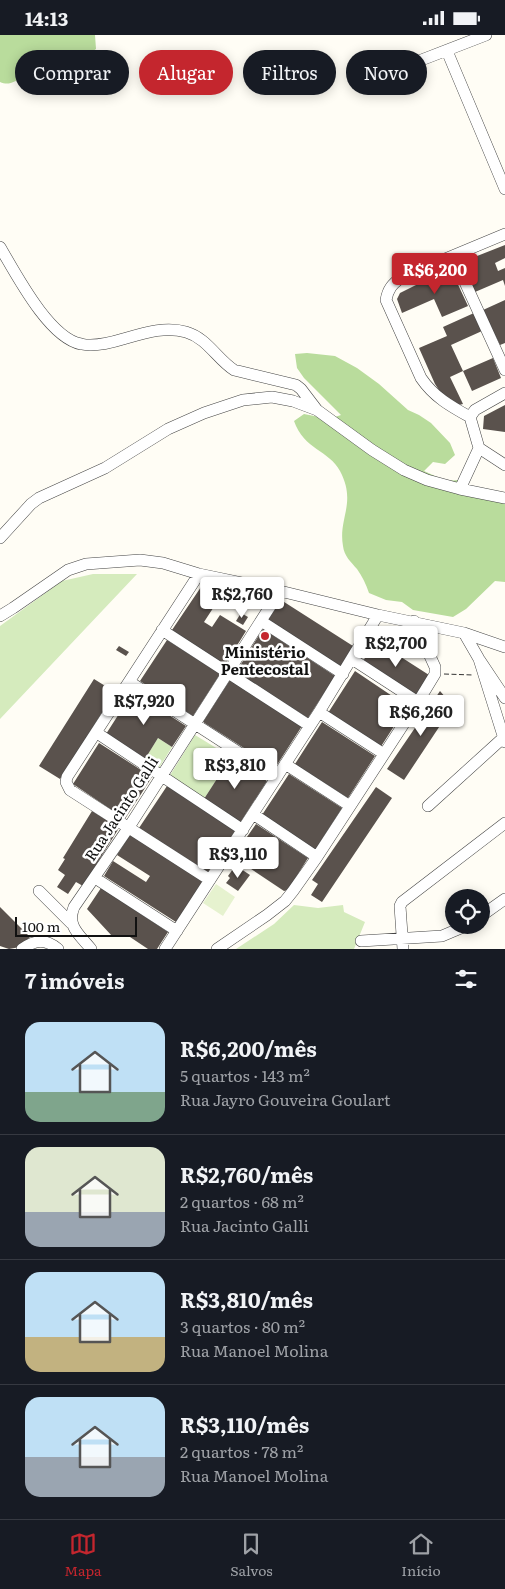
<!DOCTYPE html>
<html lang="pt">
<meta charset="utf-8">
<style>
body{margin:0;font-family:Literata,serif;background:#242831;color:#f1f3f6;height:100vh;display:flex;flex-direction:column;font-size:19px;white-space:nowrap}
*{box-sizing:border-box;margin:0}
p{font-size:16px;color:#9ea1a6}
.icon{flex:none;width:28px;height:28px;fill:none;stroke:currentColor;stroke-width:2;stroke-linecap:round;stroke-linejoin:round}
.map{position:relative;height:914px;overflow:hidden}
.side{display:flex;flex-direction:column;background:#171b24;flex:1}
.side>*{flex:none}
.guide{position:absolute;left:15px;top:15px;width:475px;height:45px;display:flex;gap:10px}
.controls{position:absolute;left:445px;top:854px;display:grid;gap:10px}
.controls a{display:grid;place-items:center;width:45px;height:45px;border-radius:50%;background:#171b24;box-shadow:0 2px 12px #0003;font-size:25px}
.scale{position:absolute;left:15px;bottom:12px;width:122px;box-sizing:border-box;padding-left:5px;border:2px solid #111;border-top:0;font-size:14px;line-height:18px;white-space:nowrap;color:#111;-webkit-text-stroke:4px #fff;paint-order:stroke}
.price{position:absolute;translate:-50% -42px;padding:0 11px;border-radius:5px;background:#fff;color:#222;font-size:16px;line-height:32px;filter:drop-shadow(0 1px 2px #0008)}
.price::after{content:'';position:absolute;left:50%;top:30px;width:15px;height:11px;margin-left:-8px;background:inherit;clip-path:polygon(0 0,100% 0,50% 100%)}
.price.active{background:#c4262e;color:#fff}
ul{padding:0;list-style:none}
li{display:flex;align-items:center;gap:15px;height:125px;padding:0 25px}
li+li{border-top:1px solid #363941}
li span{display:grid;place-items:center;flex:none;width:140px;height:100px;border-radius:15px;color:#555}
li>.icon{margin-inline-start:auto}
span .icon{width:60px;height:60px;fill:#fffc;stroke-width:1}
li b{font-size:21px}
h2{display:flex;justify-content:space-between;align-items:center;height:60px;padding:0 25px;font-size:21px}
.chip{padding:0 18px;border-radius:22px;background:#171b24;box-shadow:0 2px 12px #0003;font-size:18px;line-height:45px}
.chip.active{background:#c4262e;color:#fff}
.status{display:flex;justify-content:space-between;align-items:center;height:35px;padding:0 25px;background:#171b24;direction:ltr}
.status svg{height:14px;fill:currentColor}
.dock{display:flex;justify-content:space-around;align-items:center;height:70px;border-top:1px solid #363941;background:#171b24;font-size:14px;color:#9ea1a6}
.dock a{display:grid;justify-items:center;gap:2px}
.dock .active{color:#c4262e}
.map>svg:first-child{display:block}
.green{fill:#d5ebbd}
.forest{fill:#b9dc9c}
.pitch{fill:#e6f2cf}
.building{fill:#5a524d}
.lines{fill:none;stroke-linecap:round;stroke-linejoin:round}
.minor-casing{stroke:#444;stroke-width:12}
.path{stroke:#333;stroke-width:1;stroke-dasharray:5 2.5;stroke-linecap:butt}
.minor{stroke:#fff;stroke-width:11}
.poi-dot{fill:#c4262e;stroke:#fff;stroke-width:2}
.labels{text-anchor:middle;stroke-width:5;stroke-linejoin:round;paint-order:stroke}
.poi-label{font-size:15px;font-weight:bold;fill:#111;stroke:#fff}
.street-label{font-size:15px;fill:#111;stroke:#fff}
</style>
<div class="status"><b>14:13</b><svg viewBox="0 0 49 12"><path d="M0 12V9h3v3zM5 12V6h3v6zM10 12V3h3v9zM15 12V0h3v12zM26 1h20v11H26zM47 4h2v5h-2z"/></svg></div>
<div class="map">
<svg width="505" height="914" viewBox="0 0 505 914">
<rect width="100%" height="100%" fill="#fffdf5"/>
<path class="green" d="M93,539H137L0,684V591L62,546Z
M195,700L231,722L204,764L169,742Z
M158,703L172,712L159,733L145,724Z
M294,870L318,873L343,870L344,877L365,887L354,914H236L274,889Z"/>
<path class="forest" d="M0,0H95L96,14C77,28 59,26 37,32C24,36 15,54 0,47Z
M307,318L335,321L357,333L379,349L408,375L419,380L431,388L450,408L455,420L445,429L433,427L424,436L446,446L458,445L468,454L505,466V547L495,546L466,574L453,582L413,575L402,567L386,565L369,558C366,549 362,541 357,534C351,527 344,521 343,511C338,483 357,468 340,436C329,415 304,415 294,386L304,379L329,384L341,380L304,343L297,333L295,319Z"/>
<path class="pitch" d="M216,849L235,862L223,881L203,868Z"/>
<path class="building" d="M505,210V223L495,228L498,236L505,233V251L503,245L475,257L466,237L467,229L472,223Z
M442,237H449L454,241L468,271L442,282L434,264L402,278L397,264L400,258Z
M505,265V308L500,310L483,275Z
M474,278L482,296L451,310L463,336L450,342L463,369L459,370L441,358L435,349L419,313L447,301L443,292Z
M493,323L501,343L472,356L463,336Z
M505,370V397L483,394L484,381Z
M201,552L219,564L204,587L212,592L220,580L246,596L225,630L172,595Z
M281,565L353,611L340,632L268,585Z
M241,578L248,582L243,590L236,586Z
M263,594L335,641L308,683L236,637Z
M167,605L220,639L193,681L140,646Z
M376,606L429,640L415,661L363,626Z
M119,611L129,617L126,621L116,615Z
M355,636L407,671L380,713L328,678Z
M94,644L115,657L60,744L39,731Z
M230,645L302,691L275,733L203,687Z
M440,656L453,671L404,745L387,734Z
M133,657L186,691L172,712L158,703L145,724L106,699Z
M322,687L375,721L348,763L295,729Z
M99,708L152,742L125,784L73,749Z
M231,722L267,746L240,788L204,764Z
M289,739L342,773L315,815L262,780Z
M167,751L235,796L208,837L139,793Z
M376,752L392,763L322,867L311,860L318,849L312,845Z
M92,776L119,793L83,851L76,847L68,859L57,852L65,840L58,835L65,824L63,823Z
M256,789L308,823L288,855L284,856L233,822Z
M130,800L203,846L176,887L104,841L113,826L146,847L150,841L117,820Z
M238,832L250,840L238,856L226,848L230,843L228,841L233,834L236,835Z
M101,853L168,897L157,914H148L130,902L112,901L87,874Z
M0,872L30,902L20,912L9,914L0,911Z"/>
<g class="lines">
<g class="minor-casing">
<path id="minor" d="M447,16L505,154
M411,29L486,0
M0,212C16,239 49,303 81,309C94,312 110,308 123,304C144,298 165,291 186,297C207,303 217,324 234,335L296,350L301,354L317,375
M453,221L505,335
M470,382L475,375L505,358
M479,413L505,430
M460,454L479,413L470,382C450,371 434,362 421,343L386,265C388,254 392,249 402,242L505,199
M0,503L31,469L39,463L105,433L168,394L204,378L243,365L272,362L293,366L317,375L372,415L404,435L427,445L460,454L505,463
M199,539L67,742L66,747L70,755L210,845
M0,581L13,573L68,535L86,529L140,525L163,528L199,539L280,556L378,580L464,598L505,612
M261,586L343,639
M162,595L310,691
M464,598L479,624L505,663
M352,624L418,667
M479,624L505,707
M130,647L277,742
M319,677L384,719
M97,698L243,795
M285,729L350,771
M428,771L503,703
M253,779L317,822
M95,843L177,896
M39,856L71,888
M481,881L505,864
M361,906L442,901L468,890
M22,914C35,905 45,903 58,914
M91,914C80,900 66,891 74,872L129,792L280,556
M165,914L319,677L378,580
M217,914L267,880L285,866L293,856L317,822L418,667L435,639V632L414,586
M403,914L400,871L402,867L505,788"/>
</g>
<path class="path" d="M444,639L473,640"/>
<use href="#minor" class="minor"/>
</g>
<circle class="poi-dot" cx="265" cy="601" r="5"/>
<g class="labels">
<g class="poi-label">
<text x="265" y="623">Ministério<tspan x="265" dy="17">Pentecostal</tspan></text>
</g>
<g class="street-label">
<text transform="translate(122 774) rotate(-57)" y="5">Rua Jacinto Galli</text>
</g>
</g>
</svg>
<div class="controls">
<a><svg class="icon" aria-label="locate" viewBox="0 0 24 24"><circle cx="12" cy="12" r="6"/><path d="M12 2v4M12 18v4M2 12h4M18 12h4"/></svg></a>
</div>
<div class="scale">100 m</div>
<b class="price active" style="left:435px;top:260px">R$6,200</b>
<b class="price" style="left:242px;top:584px">R$2,760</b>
<b class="price" style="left:396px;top:633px">R$2,700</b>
<b class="price" style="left:144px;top:691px">R$7,920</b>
<b class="price" style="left:421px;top:702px">R$6,260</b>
<b class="price" style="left:235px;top:755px">R$3,810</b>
<b class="price" style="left:238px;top:844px">R$3,110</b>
<div class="guide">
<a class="chip">Comprar</a>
<a class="chip active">Alugar</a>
<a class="chip">Filtros</a>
<a class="chip">Novo</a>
</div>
</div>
<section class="side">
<h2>7 imóveis<svg class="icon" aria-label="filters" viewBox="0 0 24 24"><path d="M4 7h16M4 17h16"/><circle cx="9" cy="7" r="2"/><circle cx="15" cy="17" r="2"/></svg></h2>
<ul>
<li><span style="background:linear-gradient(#bfe0f5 70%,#7fa58c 0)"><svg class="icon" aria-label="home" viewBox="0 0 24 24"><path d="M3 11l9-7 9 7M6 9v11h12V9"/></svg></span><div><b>R$6,200/mês</b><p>5 quartos · 143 m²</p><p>Rua Jayro Gouveira Goulart</p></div></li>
<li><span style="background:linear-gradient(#dfe7d0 65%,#9aa5b1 0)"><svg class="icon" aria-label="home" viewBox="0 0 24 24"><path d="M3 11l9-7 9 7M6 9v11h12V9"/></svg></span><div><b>R$2,760/mês</b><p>2 quartos · 68 m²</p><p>Rua Jacinto Galli</p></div></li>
<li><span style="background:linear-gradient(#bfe0f5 65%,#c2b280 0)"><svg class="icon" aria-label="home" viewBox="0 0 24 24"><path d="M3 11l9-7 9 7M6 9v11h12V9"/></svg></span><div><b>R$3,810/mês</b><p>3 quartos · 80 m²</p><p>Rua Manoel Molina</p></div></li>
<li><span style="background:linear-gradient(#bfe0f5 60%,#9aa5b1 0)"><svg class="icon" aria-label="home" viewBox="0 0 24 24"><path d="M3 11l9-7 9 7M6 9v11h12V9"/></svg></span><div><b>R$3,110/mês</b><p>2 quartos · 78 m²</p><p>Rua Manoel Molina</p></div></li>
</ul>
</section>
<nav class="dock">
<a class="active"><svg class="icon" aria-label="map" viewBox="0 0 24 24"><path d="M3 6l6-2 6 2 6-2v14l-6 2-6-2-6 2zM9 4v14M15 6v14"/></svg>Mapa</a>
<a><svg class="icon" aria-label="saved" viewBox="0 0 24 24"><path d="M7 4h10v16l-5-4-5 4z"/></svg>Salvos</a>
<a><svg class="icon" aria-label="home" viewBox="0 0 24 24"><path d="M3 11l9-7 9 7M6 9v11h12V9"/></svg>Início</a>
</nav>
